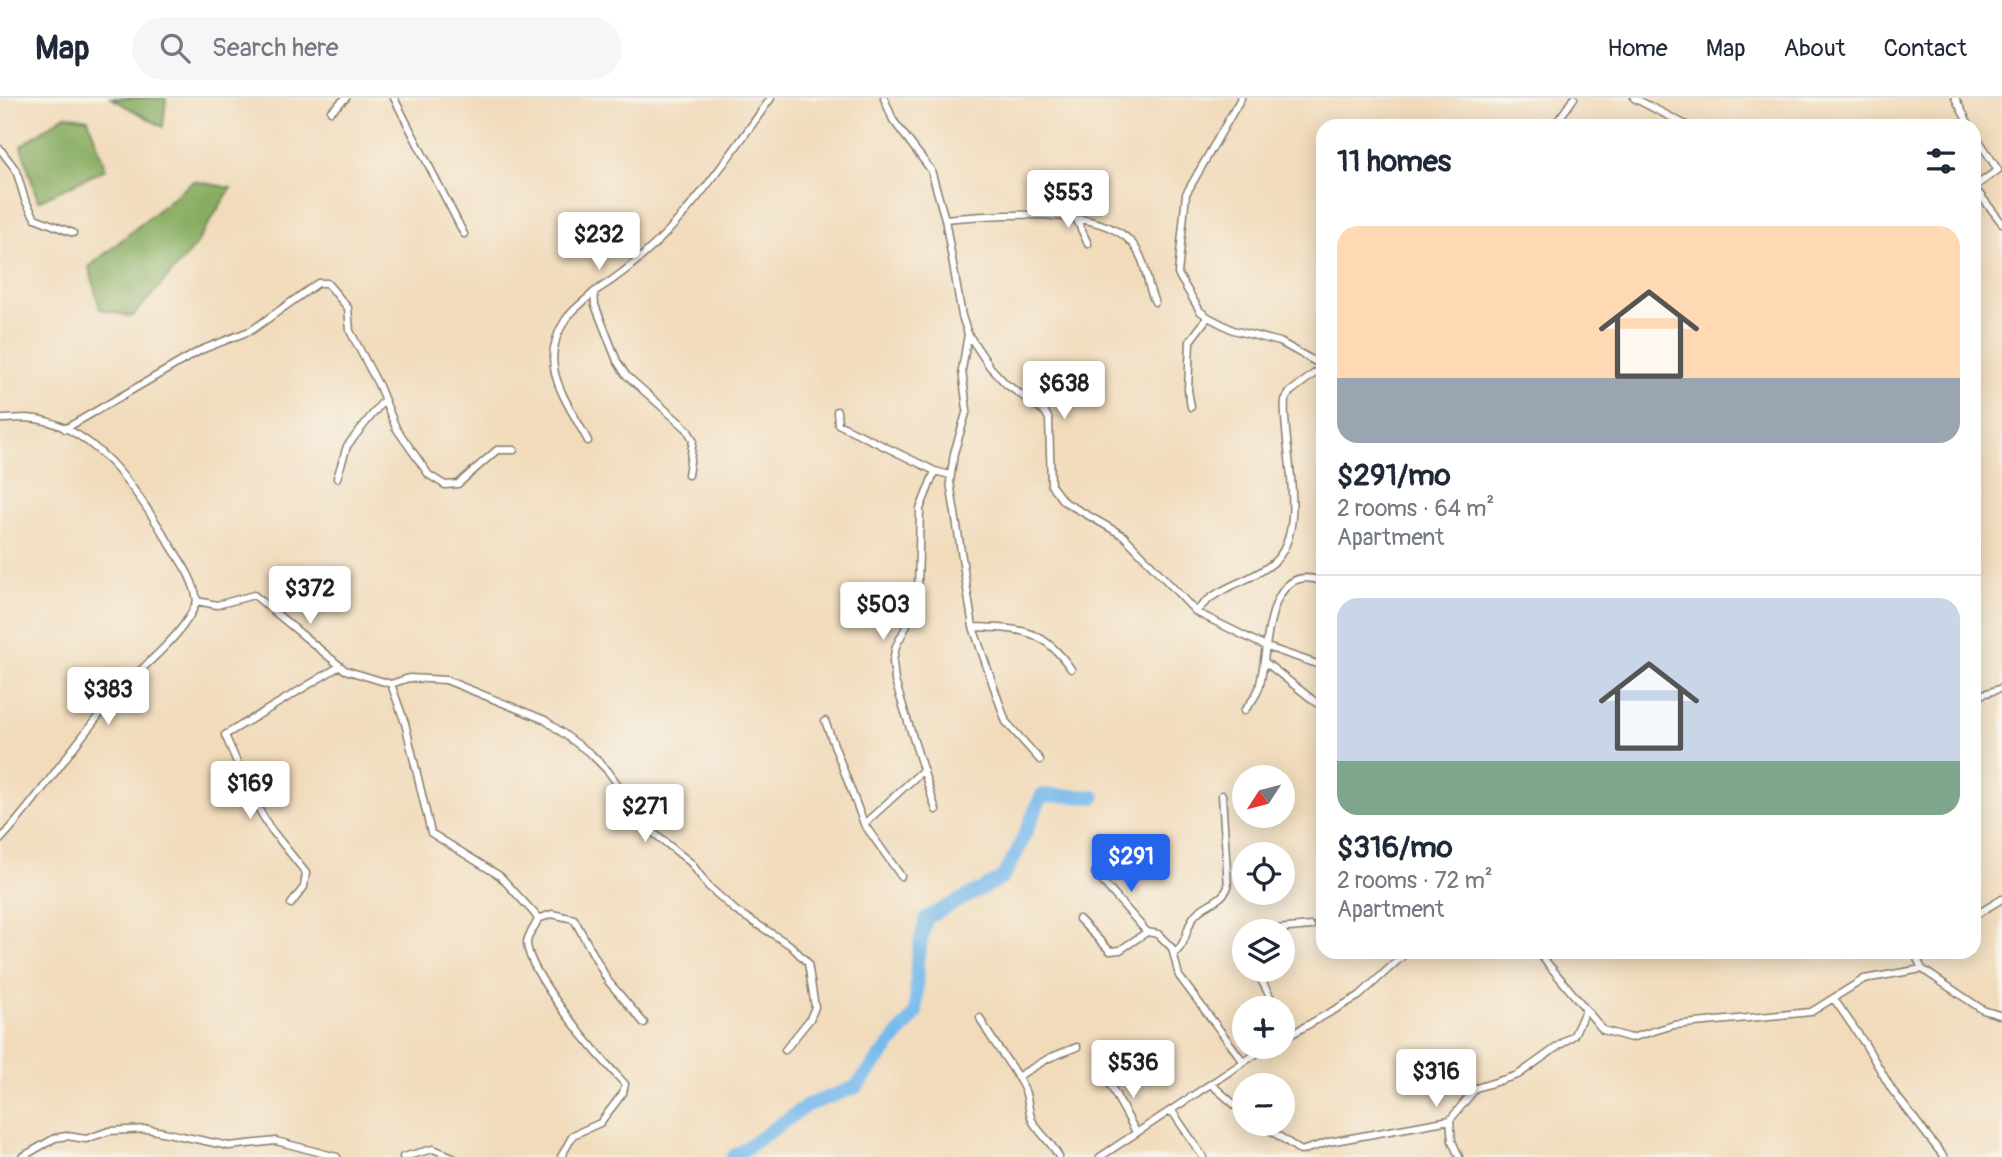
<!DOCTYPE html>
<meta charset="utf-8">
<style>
body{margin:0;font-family:Pangolin,sans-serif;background:#f6f6f7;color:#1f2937;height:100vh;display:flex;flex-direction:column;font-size:26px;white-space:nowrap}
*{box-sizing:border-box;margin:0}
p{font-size:23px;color:#747a83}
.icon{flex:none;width:38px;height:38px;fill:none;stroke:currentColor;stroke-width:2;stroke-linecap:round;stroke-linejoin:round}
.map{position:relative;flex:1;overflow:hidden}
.side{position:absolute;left:1316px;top:21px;width:665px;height:840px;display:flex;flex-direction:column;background:#fff;border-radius:21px;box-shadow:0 4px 18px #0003}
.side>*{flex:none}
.needle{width:46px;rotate:234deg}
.controls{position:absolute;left:1232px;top:667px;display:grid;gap:14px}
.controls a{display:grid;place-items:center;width:63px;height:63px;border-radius:50%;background:#fff;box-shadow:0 4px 18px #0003;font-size:35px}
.price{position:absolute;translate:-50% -60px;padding:0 16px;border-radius:7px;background:#fff;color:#222;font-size:23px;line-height:46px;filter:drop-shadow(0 2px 4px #0008)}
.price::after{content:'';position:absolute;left:50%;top:42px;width:21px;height:16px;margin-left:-10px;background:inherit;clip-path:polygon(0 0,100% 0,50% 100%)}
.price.current{background:#2563eb;color:#fff}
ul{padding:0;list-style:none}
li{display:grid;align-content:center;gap:14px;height:371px;padding:0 21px}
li+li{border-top:2px solid #e0e1e3}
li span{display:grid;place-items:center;height:217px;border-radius:21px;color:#555}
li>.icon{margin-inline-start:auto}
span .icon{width:126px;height:126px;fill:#fffc;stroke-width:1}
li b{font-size:30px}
h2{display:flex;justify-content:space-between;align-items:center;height:84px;padding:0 21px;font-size:30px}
header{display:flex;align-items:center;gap:42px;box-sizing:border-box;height:98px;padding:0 35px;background:#fff;border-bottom:2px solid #e0e1e3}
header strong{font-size:33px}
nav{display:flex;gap:38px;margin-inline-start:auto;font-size:24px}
.search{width:490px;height:63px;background:#f6f6f7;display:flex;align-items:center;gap:18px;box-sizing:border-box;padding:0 24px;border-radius:38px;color:#747a83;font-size:26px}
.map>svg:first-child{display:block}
.forest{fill:#88ad62;stroke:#52643f;stroke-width:2}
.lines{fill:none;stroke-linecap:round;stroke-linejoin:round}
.river{stroke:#76b9ec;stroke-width:14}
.minor-casing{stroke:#867c6c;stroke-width:9}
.minor{stroke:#fff;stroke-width:6}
</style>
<header>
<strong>Map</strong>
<div class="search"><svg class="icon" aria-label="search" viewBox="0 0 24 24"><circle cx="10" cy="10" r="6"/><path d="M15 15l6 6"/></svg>Search here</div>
<nav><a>Home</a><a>Map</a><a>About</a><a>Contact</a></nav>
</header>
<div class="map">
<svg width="2002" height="1059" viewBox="0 0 2002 1059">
<rect width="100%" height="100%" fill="#f7f3e8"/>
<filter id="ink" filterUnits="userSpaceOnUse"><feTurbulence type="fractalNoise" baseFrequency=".0143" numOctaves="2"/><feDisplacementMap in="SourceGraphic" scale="14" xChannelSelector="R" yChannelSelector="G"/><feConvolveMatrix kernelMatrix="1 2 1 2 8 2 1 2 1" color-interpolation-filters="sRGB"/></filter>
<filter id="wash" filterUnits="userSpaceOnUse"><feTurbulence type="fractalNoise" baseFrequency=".00686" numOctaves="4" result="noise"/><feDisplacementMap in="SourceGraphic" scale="28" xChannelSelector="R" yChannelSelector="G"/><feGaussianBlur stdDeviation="1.57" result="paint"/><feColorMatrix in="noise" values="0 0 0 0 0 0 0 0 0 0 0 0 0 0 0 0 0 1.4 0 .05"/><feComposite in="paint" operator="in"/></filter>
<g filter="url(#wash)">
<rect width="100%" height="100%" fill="#f1dbbb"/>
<path class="forest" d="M111,0H166L163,29Z
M65,17L88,21L106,71L38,103L21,48Z
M193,83L231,90L193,151L132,219L100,211L89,169Z"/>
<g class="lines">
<path class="river" d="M733,1059L808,1007L856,989L916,915L917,862L926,820L1002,780L1016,756L1042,697L1094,699"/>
</g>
</g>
<g filter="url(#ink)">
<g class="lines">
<g class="minor-casing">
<path id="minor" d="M394,0L464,136
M884,0L893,22L931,72L945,121L962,218L968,236L990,269L1006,286L1045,314L1049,321L1051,387L1063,403L1124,438L1196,514L1267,549L1323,568
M1241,0L1186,96L1178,176L1200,213L1208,219L1233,232L1280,244L1323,268
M1634,0L1688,28
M1955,0L1970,28
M331,13L346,0
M1554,28L1574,0
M1974,35L1998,72L1974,89
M0,51L16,72L25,102L35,120L73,135
M1974,89L2002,125
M1076,120L1088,146
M945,121C992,117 1099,107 1132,145C1148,164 1145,185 1155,204
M968,236L962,272L967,312L954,355L950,384L973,529L1006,624L1040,662
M1191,309L1188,292L1190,243L1208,219
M837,313L838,326L935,373L950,377
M0,321C9,321 18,320 27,320C93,324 135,391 166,440C178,460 194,479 197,503
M65,331L201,252L252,232L318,185H327L348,210L350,233L379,288L396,330L429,377L445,387L458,386L497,352H514
M588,343C567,302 535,267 566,221C573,211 585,203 594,194
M935,373L920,411L918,492L906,529L896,548L893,563L895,583L936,712
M688,377L693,342L687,331L626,277L617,263L595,207L594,194C670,148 720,71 771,0
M337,380L347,348L384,302
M197,503L217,507L254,497L345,572L391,586L409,580L446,582L545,622L591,656L608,673L651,733L691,765L708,788L736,813L790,847L808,865L815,909L810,921L785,952
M1196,514C1219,486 1248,486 1273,465C1311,432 1281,345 1285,302L1290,294L1323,269
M973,529C1020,531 1042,529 1071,571
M1265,564L1323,610
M391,586L405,625L431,735L500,778L534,815L538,821C535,830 527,837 527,845C528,877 602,962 625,986L623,995L600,1025L573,1037L561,1059
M1974,599L2002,590
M1244,613C1250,606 1256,599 1259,590C1269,556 1264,460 1323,484
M825,623L864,726
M0,742C44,695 77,639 121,592C145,565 184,538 197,503
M1095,775L1147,834
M901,778L864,726L921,674
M291,806L304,789L306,775L270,730L254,703L225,637L340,568
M1974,818L2002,801
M538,821L552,816L574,821L608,883L644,925
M1079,821L1110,853L1120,852L1147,834L1158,836L1172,850L1179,878L1243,963
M1255,833L1311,828
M1244,840V847
M1538,854L1603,932L1631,940L1674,927L1811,914L1864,881L1922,871L1983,912L2002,918
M1914,854L1922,871
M1175,855C1188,844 1185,829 1195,817C1205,805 1222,804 1228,789L1222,697
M1256,872L1276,910
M1834,901L1865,946L1892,992L1944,1059
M980,920C992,946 1013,966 1025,993C1029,1003 1028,1015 1033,1024C1041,1037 1052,1045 1059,1059
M1283,927L1287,939
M1283,941L1359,898L1407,854
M1017,979L1049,960L1077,949
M1107,981L1136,1034
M1212,987L1244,1015
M1172,1013L1203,1059
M1450,1022L1452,1043L1459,1059
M1261,1026L1301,1053L1329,1044L1450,1022L1476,990L1518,977L1574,937L1585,913
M22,1059L55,1040L67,1038L86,1041L109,1033L148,1031L229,1048L276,1043L337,1059
M403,1059L433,1051L453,1059
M1100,1059L1268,948"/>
</g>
<use href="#minor" class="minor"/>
</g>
</g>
</svg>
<div class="controls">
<a><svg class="needle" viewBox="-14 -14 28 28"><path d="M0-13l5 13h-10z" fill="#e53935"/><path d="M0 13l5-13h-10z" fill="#747a83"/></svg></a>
<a><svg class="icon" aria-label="locate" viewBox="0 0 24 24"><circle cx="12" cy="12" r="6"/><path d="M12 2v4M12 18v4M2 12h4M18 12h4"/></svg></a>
<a><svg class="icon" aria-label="layers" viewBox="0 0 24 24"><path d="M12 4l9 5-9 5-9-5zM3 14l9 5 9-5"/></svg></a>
<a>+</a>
<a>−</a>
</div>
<b class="price" style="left:1068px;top:132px">$553</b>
<b class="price" style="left:599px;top:174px">$232</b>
<b class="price" style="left:1064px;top:323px">$638</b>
<b class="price" style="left:310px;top:528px">$372</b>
<b class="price" style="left:883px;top:544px">$503</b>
<b class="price" style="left:108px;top:629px">$383</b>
<b class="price" style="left:250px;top:723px">$169</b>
<b class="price" style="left:645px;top:746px">$271</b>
<b class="price current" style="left:1131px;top:796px">$291</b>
<b class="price" style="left:1133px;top:1002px">$536</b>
<b class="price" style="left:1436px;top:1011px">$316</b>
<section class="side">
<h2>11 homes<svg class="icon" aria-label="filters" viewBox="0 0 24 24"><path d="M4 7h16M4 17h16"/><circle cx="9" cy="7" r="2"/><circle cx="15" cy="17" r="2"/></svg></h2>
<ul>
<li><span style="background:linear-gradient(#ffd9b3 70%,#9aa5b1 0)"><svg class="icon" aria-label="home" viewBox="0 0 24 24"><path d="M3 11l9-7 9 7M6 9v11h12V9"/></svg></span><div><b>$291/mo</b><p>2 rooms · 64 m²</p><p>Apartment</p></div></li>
<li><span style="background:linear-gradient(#c9d6e8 75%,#7fa58c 0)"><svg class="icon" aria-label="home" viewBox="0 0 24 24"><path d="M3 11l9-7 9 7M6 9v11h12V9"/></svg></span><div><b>$316/mo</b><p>2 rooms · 72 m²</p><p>Apartment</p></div></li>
</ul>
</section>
</div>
